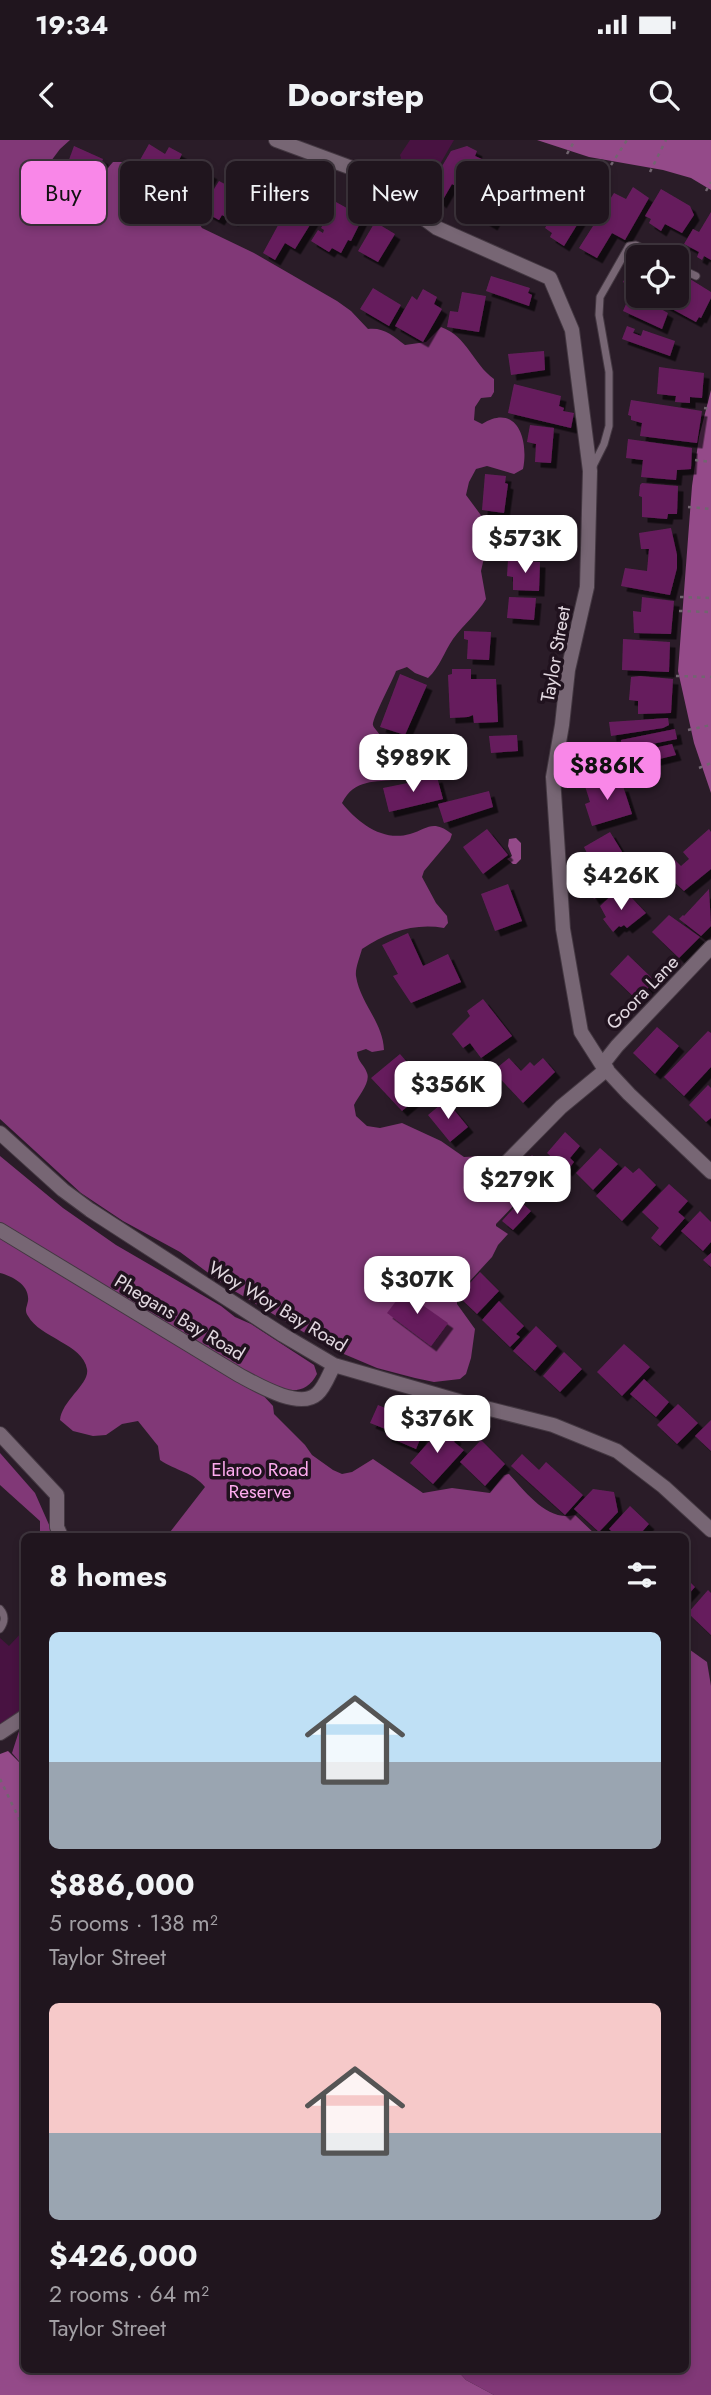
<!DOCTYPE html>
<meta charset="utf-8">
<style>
body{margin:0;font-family:Jost,sans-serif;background:#281e27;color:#f1f3f6;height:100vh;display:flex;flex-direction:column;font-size:26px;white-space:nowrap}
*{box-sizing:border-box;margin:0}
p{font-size:23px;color:#a29fa4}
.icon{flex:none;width:38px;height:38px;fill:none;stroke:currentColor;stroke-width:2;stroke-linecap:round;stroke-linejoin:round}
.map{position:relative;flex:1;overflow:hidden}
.side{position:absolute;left:21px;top:1393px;width:668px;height:840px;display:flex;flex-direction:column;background:#20151e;border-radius:10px;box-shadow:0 4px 10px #0003,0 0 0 2px #3d343c}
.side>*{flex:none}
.hud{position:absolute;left:21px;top:21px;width:670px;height:63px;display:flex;gap:14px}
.controls{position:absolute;left:626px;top:105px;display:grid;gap:14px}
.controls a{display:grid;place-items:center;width:63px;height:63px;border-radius:10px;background:#20151e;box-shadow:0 4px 10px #0003,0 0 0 2px #3d343c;font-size:35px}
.price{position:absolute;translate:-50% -60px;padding:0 16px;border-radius:14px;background:#fff;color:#222;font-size:23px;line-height:46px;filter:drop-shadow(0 2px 4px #0008)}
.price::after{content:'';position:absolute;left:50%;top:42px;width:21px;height:16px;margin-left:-10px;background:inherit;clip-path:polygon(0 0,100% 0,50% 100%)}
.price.current{background:#f987e8;color:#111}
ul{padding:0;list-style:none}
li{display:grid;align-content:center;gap:14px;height:371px;padding:0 28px}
li span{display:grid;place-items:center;height:217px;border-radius:10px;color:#555}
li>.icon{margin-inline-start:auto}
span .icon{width:126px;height:126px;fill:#fffc;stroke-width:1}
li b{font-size:30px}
h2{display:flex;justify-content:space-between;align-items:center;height:84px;padding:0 28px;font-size:30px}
.tag{padding:0 24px;border-radius:10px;background:#20151e;box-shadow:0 4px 10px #0003,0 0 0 2px #3d343c;font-size:24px;line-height:63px}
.tag.current{background:#f987e8;color:#111}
.status{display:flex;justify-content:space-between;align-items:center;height:49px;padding:0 35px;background:#20151e;direction:ltr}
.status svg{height:19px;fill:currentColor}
header{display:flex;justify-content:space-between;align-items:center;height:91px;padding:0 28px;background:#20151e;font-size:32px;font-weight:700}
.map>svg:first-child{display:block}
.green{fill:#481241}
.forest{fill:#813877}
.water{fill:#944a89}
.building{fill:#661f5d;filter:url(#shadow)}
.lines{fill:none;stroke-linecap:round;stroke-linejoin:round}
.lane-casing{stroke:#443842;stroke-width:9}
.street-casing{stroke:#443842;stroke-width:16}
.path{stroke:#726570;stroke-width:2.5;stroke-dasharray:3.5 5;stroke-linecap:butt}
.lane{stroke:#776674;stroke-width:7}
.street{stroke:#776674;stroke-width:14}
.labels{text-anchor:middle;stroke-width:7;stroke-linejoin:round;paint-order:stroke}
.street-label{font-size:19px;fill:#e2d8e0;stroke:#20121e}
.park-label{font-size:19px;fill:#fdabee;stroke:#20121e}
</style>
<div class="status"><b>19:34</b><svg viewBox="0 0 49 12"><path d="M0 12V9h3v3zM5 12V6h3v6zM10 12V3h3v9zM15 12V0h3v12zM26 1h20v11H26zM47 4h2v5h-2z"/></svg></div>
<header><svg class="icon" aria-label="back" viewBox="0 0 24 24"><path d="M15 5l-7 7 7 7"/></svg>Doorstep<svg class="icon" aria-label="search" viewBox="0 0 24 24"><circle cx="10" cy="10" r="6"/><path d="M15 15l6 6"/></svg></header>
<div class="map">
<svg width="711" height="2255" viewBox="0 0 711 2255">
<defs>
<filter id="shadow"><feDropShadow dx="5.5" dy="5.5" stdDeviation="0" flood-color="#0009"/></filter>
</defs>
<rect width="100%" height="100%" fill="#2a1c28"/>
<path class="green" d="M410,0H454L425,50L399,21L401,18L400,15Z
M24,1490V1568L0,1586V1498L9,1506Z"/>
<path class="forest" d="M0,0H70L60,9L48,25L50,36L89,53L95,52C102,42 104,31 113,22H125L136,29L145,39L157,47L185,59L200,71L196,79L202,88L254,113L337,161L351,171L368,189C384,187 393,196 405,205L426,202L441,187C467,196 473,224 494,239V252L491,257L481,258L475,267L474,280L482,284C517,262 529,300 523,329L514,334L487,326L476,329L469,342L466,355L483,378L484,418L481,431L486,459C477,474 463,485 453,499C444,512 440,527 428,538L415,533L407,527L396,531C393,540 371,581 373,585C373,587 379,593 380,595L392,596C398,608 398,621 402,633L399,639C374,643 355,638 342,663C358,683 383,702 410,694C428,689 432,679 452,694L450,700L424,731L422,737L436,763L447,776L448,783L444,788C414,783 388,792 362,809C360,817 355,828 356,836C360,863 383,882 384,910L372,912L366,909L357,912C358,923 364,924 367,933C371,942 358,957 354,965L356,976L367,986L380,988L402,983L441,1001L464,1017L485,1016L497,1027L510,1034L523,1050L522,1057L496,1084V1086L508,1094L498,1105L492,1117L457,1155V1164L475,1189L471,1218L466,1234L460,1239L434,1242L415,1238L377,1228L332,1209L226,1146L180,1112L123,1081L81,1053L0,979Z
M0,1016L63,1068L116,1105L221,1166L235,1177L251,1184L314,1225L317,1234C304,1260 279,1249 258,1239L0,1083Z
M0,1097L260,1252L273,1266L274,1274L305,1305L312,1315L333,1330L342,1334L352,1332L373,1319L423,1353L452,1348L490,1353L504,1335L509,1334C526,1352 547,1382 575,1375L597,1396H167L205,1347C193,1332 176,1331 160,1320L158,1306L138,1281L122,1284L106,1295L93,1296L73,1291L60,1280C62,1260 90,1244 87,1229C83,1204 40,1198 28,1176C24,1170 27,1167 28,1161C30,1145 12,1136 0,1133Z
M0,1313L35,1353L54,1396H40V1381L0,1345Z
M686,1507L707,1522L711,1546V2255H494L466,2240L457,2230H686Z
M24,1586V1627L12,1613L20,1588Z"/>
<path class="water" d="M537,0H711V50L691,38L663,30L589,17Z
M582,33L602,40L599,50L579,43Z
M711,250V653L694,603L678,531L692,346L699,297Z
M516,698L521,703V719L516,724H513L507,719L512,716L508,706L509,699Z
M8,1611L24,1627V2230H457L466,2240L494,2255H0V1614Z"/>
<path class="building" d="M149,4L165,14L169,7L182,14L173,32L176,34L169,45L136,27Z
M74,6L103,19L95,39L66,28Z
M467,6L477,11L475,16L484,20L466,52L452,44L441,63L428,50L451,11Z
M187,20L212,34L201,56L175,41Z
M537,22L569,37L562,50L564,51L546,83L529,74L537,60L517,48L527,29L531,32Z
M502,28L518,38L492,85L475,75L472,80L459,73L474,46L478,42L490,49Z
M219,41L246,55L233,81L222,75L219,80L201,70Z
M633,47L649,58L625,100L612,93L597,118L579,108L614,53L626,59Z
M661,49L690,66L694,75L682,93L665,84L661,91L649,83L651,79L645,76Z
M336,62L363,77L351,101L348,100L341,113L332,108L329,112L311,101L318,90L323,93L324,90L321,88Z
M570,63L585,72L564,106L550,97L552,93L545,88L557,67L565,71Z
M289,65L313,80L295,109L285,103L275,120L263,113Z
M711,72V120L704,116L702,120L697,117L699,112L684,104L693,89L699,92Z
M375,82L395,94L378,122L358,111Z
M640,111L651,117H639V151L623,142Z
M491,136L530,148L528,153L532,155L529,166L486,151Z
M690,139L711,152V158L701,178L699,177L696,182L648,156H677V145L685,149Z
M373,148L401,165L389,186L360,169Z
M423,149L437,157L434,164L442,169L423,202L395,186L412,156L417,160Z
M462,152L486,156L479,192L447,187L450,171L458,172Z
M631,152L668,173L662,189L623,171Z
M627,186L635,189L633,193L641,196L643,190L675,201L670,216L622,199Z
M544,211L545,230L511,235L508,214Z
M659,227L704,233L702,258L690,257V263L675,262L676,256L657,254Z
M514,244L561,256L559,266L564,268L563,271L574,273L571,288L508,273Z
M631,260L702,271L697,303L640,296L642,283L631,280V276L628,275Z
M530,285L554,288L551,323L535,322L536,304L527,302Z
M628,299L692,308L691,329L677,330L676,340L641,337L643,320L626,318Z
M485,334L506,336L505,343L508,344L504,373L482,370Z
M642,343L678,346L677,374H668L667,379L642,377V357L639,356L640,345Z
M495,375L556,378L555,397L522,395L521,411L494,409Z
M671,388L677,415V428L670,455L621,446L625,428L647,431L649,409H641L639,393Z
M508,420L540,422L539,451L513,450V437L507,436Z
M509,457L536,458L534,480L507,478Z
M642,457L674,461L671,494L634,493L633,471L641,472Z
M464,491L491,492L489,520L467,519L468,500L464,499Z
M623,499L670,502L669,532L622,530Z
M452,529H471V539H496L498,582L474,583L473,575L468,577L450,578L448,535L452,534Z
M400,534L427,545L405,595L380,587Z
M640,536L673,539L671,573L638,574V561L629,560L631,537Z
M668,578L669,585L663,588L611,596L609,582Z
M675,589L677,599L622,610L621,600Z
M517,595L518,611L491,613L489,596Z
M672,604L676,615L639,624L636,612Z
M437,637L443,659L389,672L383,648Z
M614,638L617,647L623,646L632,674L592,686L585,664L590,662L585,646Z
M489,651L493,667L444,683L438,664Z
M487,689L508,715L483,734L463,707Z
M709,689L711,692V729L684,751L671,739L659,747L647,733L670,715L681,726L689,719L683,712Z
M610,692L627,720L618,725L627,739L594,759L584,743L590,740L579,721L588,715L584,707Z
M508,744L522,781L495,791L481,754Z
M709,749L711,786L701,796L679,779L683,775L684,776Z
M612,755L616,759L621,756L624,759L629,755L646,773L627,788L624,785L621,787L619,786L613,792L603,779L606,777L600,766Z
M669,775L700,797L679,818L652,792Z
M408,793L423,826L448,814L461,842L411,863L393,836L398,834L382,805Z
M628,815L655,841L637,860L610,834Z
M483,859L512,896L481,918L470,903L463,908L452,894L470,876L467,871Z
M657,887L679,906L655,934L633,913Z
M708,891L711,893V927L684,956L664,937Z
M400,914L429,948L402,971L371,938Z
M509,918L521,931L530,922L534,926L543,918L555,932L523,963L493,931Z
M708,945L711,948V978L706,982L689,965Z
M446,960L468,987L450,1002L428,975Z
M565,992L580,1006L570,1018L574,1022L567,1031L547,1013Z
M600,1008L618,1024L593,1050L576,1033Z
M532,1015L545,1027L538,1034L535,1032L526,1043L515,1033Z
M625,1026L633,1033L639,1028L656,1045L622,1081L596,1056Z
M669,1044L688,1061L678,1072L685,1078L660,1106L651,1098L659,1088L642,1072Z
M520,1061L531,1071L513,1090L502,1081Z
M700,1071L711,1082V1102L703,1111L681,1091Z
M711,1113V1127L703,1120Z
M480,1132L499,1151L477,1174L458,1156Z
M409,1144L420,1151L414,1159L448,1183L431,1206L387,1173Z
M499,1161L524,1186L516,1194L520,1197L510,1207L482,1180Z
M536,1186L557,1206L535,1231L513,1211Z
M624,1204L650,1227L622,1256L597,1232Z
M564,1212L582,1229L560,1252L543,1236Z
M644,1239L669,1262L656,1277L630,1254Z
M678,1264L698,1283L677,1304L657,1285Z
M378,1265L426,1285L416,1309L386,1296L388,1290L370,1283Z
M711,1280V1311L695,1296Z
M443,1286L456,1298L454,1302L464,1310L433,1344L410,1323Z
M481,1300L505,1324L485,1346L460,1322Z
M522,1314L539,1330L546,1322L583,1355L565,1375L511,1326Z
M593,1349L614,1352L618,1372L599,1392L574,1369Z
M630,1366L649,1384L640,1394L643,1396H617L609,1389Z
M686,1438L695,1447L686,1457Z
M708,1450L711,1453V1495L688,1473Z"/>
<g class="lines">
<g class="lane-casing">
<path id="lane" d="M677,127L696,136
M592,328L604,304L609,286V232L599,175L600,157L629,106L636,105L659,117
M0,1469C6,1476 5,1482 0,1489"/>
</g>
<g class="street-casing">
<path id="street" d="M276,0L360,31L437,88L550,138L572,190L590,331L587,447L568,530L562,585L553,637L563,789L571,835L581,892L602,925L629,954L711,1032
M602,925L617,906L711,807
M0,993L63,1050L90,1070L283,1195L334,1225L462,1262L553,1285L617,1311L664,1347L711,1390
M502,1027L561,967L607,929
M0,1090L239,1235C256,1244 299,1270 317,1254C325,1247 329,1234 334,1225
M0,1294L57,1355V1387L61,1396
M0,1593L24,1577"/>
</g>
<path class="path" d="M567,14L575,0
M611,25L627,0
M650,32L666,0
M706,51L711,42
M704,268L711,269
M695,320L711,322
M688,367L711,369
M680,457L711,458
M679,471L711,472
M676,536L711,537
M688,590L711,585
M699,628L711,623
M0,1639L24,1689"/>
<use href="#lane" class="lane"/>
<use href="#street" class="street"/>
</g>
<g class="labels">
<g class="street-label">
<text transform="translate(555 514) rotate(-80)" y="7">Taylor Street</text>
<text transform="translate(642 852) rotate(-46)" y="7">Goora Lane</text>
<text transform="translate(278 1166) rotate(31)" y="7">Woy Woy Bay Road</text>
<text transform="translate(180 1177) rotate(31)" y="7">Phegans Bay Road</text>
</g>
<g class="park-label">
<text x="260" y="1336">Elaroo Road<tspan x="260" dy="22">Reserve</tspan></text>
</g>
</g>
</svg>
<div class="controls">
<a><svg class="icon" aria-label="locate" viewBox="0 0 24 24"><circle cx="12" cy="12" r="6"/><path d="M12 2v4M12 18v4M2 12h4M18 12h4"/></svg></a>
</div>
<b class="price" style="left:525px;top:435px">$573K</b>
<b class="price" style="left:413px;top:654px">$989K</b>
<b class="price current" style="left:607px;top:662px">$886K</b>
<b class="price" style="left:621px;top:772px">$426K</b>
<b class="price" style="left:448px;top:981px">$356K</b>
<b class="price" style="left:517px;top:1076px">$279K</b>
<b class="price" style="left:417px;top:1176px">$307K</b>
<b class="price" style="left:437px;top:1315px">$376K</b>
<div class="hud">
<a class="tag current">Buy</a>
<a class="tag">Rent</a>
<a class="tag">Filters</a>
<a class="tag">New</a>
<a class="tag">Apartment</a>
</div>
<section class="side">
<h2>8 homes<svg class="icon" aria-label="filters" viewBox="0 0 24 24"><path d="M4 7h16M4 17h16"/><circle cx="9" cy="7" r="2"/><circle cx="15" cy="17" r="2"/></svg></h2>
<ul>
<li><span style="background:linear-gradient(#bfe0f5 60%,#9aa5b1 0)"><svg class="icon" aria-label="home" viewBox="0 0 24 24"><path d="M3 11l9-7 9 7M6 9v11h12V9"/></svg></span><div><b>$886,000</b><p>5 rooms · 138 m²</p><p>Taylor Street</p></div></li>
<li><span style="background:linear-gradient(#f6c9c9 60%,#9aa5b1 0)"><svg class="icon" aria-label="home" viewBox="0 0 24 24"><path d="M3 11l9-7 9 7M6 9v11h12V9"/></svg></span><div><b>$426,000</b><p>2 rooms · 64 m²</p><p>Taylor Street</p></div></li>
</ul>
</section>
</div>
